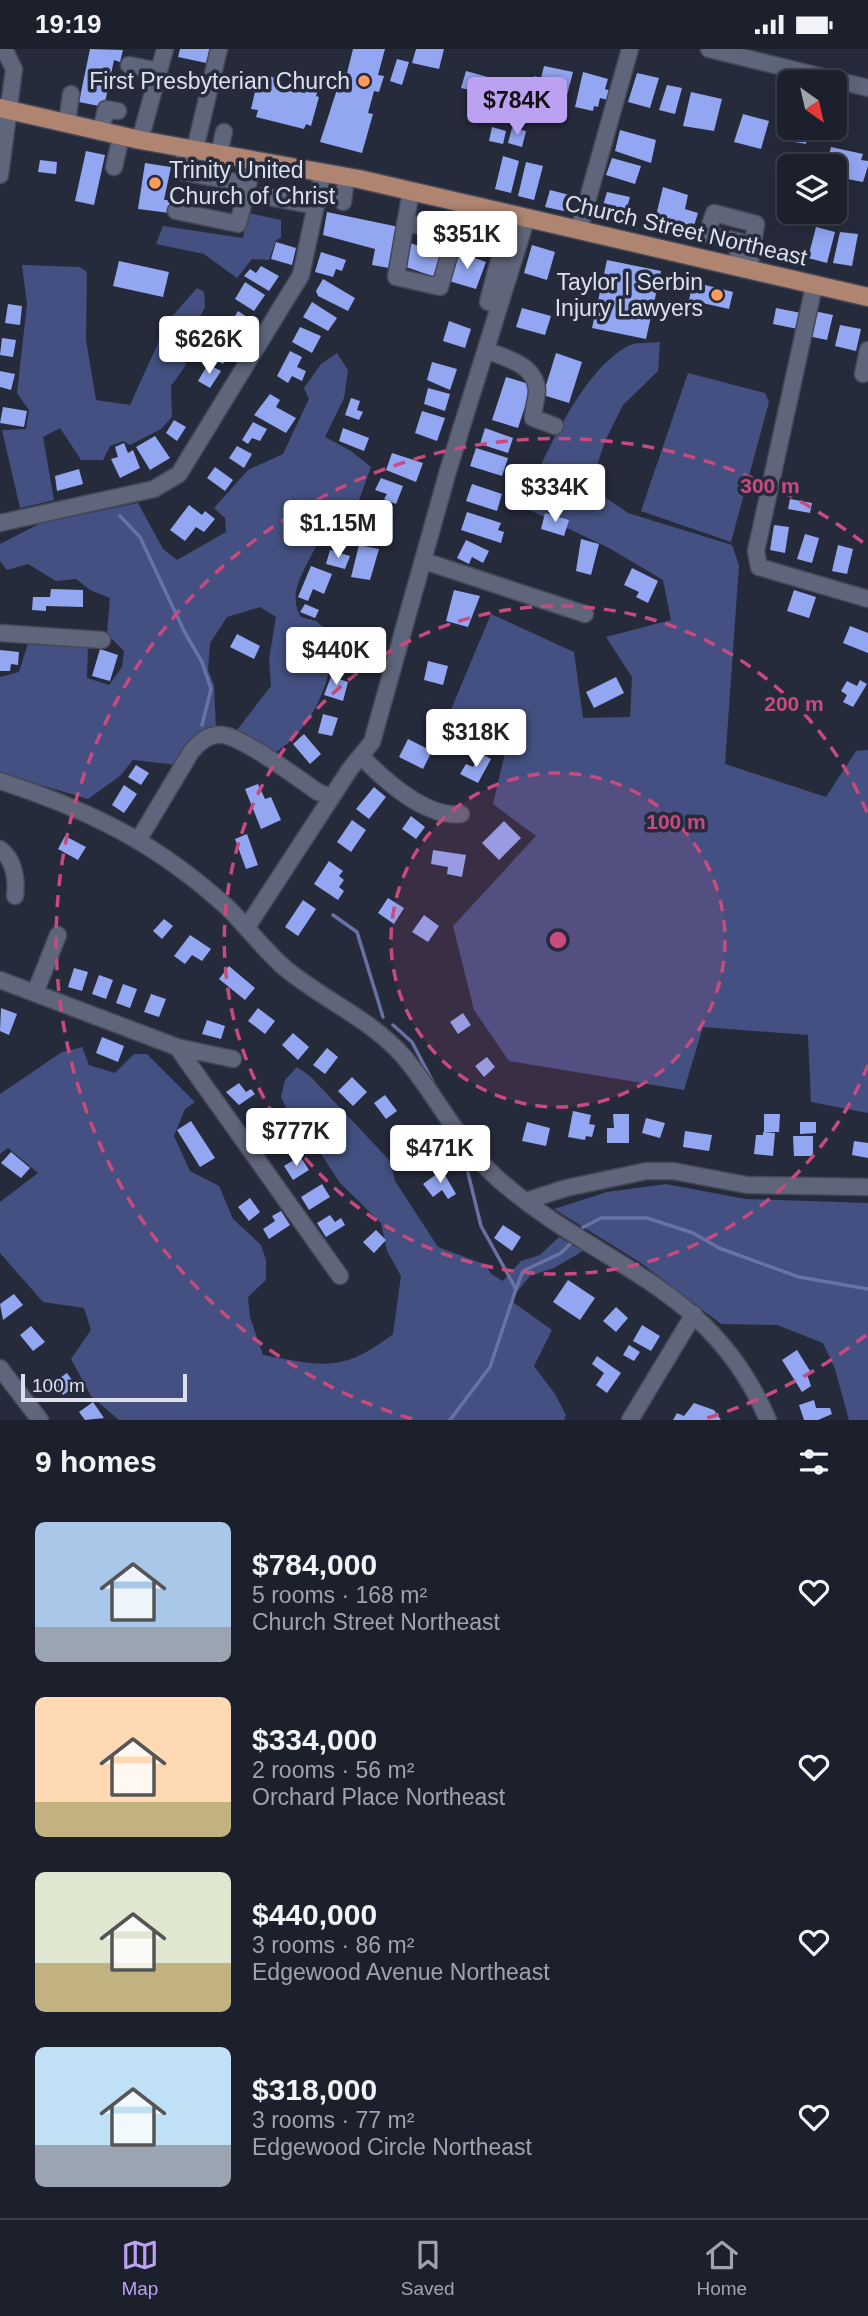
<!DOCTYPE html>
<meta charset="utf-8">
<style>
body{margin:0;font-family:Helvetica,sans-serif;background:#292d39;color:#f1f3f6;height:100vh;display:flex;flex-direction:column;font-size:26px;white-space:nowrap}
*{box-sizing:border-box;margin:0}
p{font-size:23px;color:#a0a3aa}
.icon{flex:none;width:38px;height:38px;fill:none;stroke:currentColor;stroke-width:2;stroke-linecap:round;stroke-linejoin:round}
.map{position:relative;height:1371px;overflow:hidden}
.details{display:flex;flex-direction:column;background:#1c202d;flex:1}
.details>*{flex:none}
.needle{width:46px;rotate:146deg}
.fabs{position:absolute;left:777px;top:21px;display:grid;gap:14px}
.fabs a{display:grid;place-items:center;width:70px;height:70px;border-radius:10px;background:#1c202d;box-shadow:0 4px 18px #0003,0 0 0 2px #3a3e49;font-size:35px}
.scale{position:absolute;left:21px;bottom:18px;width:166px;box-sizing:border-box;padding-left:7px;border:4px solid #dce0ec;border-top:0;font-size:19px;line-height:24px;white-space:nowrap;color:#dce0ec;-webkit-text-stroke:5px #262b3c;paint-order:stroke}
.price{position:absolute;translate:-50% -60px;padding:0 16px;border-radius:7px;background:#fff;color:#222;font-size:23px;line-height:46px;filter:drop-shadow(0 2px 4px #0008)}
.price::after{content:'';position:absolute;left:50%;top:42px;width:21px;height:16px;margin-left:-10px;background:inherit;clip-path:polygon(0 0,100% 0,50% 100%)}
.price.active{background:#bca0f2;color:#111}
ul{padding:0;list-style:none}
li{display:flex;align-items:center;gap:21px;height:175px;padding:0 35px}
li span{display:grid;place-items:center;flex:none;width:196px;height:140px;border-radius:10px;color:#555}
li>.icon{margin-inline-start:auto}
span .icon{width:84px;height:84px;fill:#fffc;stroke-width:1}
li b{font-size:30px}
h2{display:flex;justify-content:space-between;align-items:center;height:84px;padding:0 35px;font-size:30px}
.status{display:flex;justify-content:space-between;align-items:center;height:49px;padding:0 35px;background:#1c202d;direction:ltr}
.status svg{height:19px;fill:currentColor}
.menu{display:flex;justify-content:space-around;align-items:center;height:98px;border-top:2px solid #3a3e49;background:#1c202d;font-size:19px;color:#a0a3aa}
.menu a{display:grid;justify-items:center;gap:4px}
.menu .active{color:#bca0f2}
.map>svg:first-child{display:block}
.green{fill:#445081}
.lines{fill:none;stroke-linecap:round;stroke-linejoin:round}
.stream{stroke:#6872a5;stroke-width:3.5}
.building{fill:#92a6f1}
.minor-casing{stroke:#444857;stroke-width:19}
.major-casing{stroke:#444857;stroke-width:21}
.minor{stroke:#5f657a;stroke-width:16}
.major{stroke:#af8572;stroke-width:18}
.ring{fill:none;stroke:#c84a7f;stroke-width:3.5;stroke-dasharray:12 9}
.poi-dot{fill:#ff9b5a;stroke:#262b3c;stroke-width:2.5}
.labels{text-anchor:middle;stroke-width:7;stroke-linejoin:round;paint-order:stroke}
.poi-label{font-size:23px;fill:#dce0ec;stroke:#262b3c;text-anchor:end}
.street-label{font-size:23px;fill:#dce0ec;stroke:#262b3c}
.centre{fill:#c84a7f;stroke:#262b3c;stroke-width:3.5}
.ring-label{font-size:21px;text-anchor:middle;font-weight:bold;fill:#c84a7f;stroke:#262b3c;stroke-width:7;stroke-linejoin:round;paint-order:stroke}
</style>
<div class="status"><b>19:19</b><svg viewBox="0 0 49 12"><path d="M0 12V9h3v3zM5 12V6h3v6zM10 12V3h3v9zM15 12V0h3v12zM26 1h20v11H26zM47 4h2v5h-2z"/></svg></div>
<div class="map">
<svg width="868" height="1371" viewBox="0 0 868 1371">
<rect width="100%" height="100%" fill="#262b3c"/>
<path class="green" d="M248,164L281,171V189L276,191L269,211L252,210L237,229L204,205L156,195L163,177L243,189Z
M22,216L80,218L87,223L86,291L96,351L130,356L168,272L197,239L204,243L205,258L182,302L186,316L171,337L172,368L161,380L130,396L123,392L110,397L103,411H81L60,379L43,388L54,451L20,459L2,381L26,380L29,361L17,344L27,255Z
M660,293L658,322L623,356L605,392L590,438L628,464L732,496L739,516L725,715L826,748L856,702L868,701V1064L811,1053L808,986L703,978L684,1041L509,1012L474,961L453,877L536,787L493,755L505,704L447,670L491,565L574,603L583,669L630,668L632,628L606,588L671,571L663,531L609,499L523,458C542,411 582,321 628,297C636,293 650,294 660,293Z
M337,304L348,321L344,349L325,388L351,402L371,418L351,473L321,482C315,511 283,539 301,568L316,572L338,591C326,638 316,678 272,706L251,696L237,681L271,637L269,610L276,568L260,558L227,568L210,594L208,621L214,636L216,681L179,716L133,711L120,727L88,750L0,724V628L19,623L28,594L88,595L87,629L109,636L122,618L124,602L107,585L110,549L90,541L76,530L56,532L28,515L7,521L0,512V495L41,474L138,454L163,500L177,511L226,483L225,469L214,459L248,421L283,405L309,350L304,339L321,315Z
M688,324L765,344L769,353L731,493L641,462Z
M82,998L89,1016L115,1024L134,1005H147L195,1053L185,1060L174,1087L190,1122L219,1137L233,1170L261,1196L266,1211V1231L248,1248L250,1268L263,1306C322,1317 343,1324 393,1285L401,1227L387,1202L381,1174L340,1134L310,1088L291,1069L281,1048L285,1031L297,1018L311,1028L391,1113L395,1132L438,1198L486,1216L491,1225L503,1232L521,1212L540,1206L559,1188L583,1202L554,1219L530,1227L510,1251L552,1281L534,1317L555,1345L566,1366L564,1371H119L91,1347L71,1310L91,1281L84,1259L43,1253L0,1204V1153L38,1124L8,1099L0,1105V1045L62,1003Z
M666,1135L745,1150L868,1154V1371H849L835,1320L823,1294L777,1276L721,1275L641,1214L554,1160L607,1143Z"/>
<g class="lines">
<path class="stream" d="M120,467L140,488L184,582L202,613L211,640L202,676
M333,866L357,883L383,968
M393,976L412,993L436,1039
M582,1179L601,1169H647L693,1184L719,1199L799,1228L868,1240
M516,1240L523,1222L561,1204L570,1195
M450,1371L490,1318L516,1240L481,1177L468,1124"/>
</g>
<path class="building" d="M90,0L123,1L120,13L114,11L104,58L79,53Z
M180,0H214L211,15L178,8Z
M353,0H385L378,26L384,27L379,43L374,42L368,64L373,65L362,104L320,93L340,31L345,33V29L341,28L342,23L347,24Z
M416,0H444L439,20L412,14Z
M397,10L409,13L402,36L390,32Z
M544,17L573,23L561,69L533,64L539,37L532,36L534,27L541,29Z
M466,22L517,36L510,59L494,56L493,62L487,61L488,55L480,53L482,44L461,39Z
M583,23L608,30L605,40L611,42L608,51L600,49L598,58L594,57L593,62L575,58Z
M637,24L659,29L650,59L628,53Z
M267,27L277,29L275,35L305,44L307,38L318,41L316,47L319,48L311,77L306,75L304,80L256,68L258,61L251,60L258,30L265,32Z
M667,36L682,39L675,65L659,61Z
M691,43L722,50L714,82L683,77Z
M743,65L769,72L761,100L734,93Z
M787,68L789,79H809L806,95L783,91Z
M492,78L506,82L503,95L489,92Z
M512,79L526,82L522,98L508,94Z
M620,81L656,91L651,114L615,102Z
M831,98L863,105L861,111L868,112V117L863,133L847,130L849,120L827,114Z
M86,102L105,106L94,156L75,152Z
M503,107L519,112L511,144L495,140Z
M612,109L641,117L635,135L606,126Z
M40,111L57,113L56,125L38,123Z
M526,113L543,117L534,151L518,147Z
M145,114L171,118L164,151H172L170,164L138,160Z
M663,138L688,146L685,160L698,164L690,189L653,179Z
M550,141L573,147L568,163L545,158Z
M607,143L630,148L624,169L601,163Z
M327,163L399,178L389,219L372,216L375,200L323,186Z
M816,178L835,183L827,214L808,209Z
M840,183L858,185L852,217L833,214Z
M276,193L296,199L292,216L271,210Z
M410,194L446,205L438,229L403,217Z
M532,196L555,203L547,231L524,224Z
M321,203L346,211L342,222L336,220L333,228L315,223Z
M458,203L486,213L476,240L449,232Z
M607,211L661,222L646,290L592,279Z
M119,212L169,223L163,248L113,237Z
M261,217L279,227L269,242L244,227L250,220L256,224Z
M323,230L355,249L348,262L318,247L316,242Z
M245,233L265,246L254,262L235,250Z
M693,233L733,243L729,260L689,251Z
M312,253L337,269L328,282L303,268Z
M8,255L22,257L20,276L5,274Z
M522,259L551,267L545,286L516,278Z
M776,259L801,264L798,280L773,275Z
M238,262L250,270L240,287L228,279Z
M814,262L833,266L827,291L808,287Z
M449,272L471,280L465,299L443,292Z
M840,276L861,280L856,302L835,297Z
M300,278L321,287L312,304L292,293Z
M2,289L16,291L13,308L0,306Z
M223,294L232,300L223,315L214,310Z
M290,302L302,308L297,318L306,322L302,332L292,327L288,334L277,327Z
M556,304L582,313L569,354L543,346Z
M432,313L457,320L450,341L427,331Z
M208,315L221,322L210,339L198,332Z
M0,322L15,325L11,341L0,338Z
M506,328L532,336L518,379L492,371Z
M428,339L450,345L445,362L424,355Z
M270,345L280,351L276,358L296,369L286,384L254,366Z
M351,349L360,352L357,361L363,363L359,371L345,366Z
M3,358L27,362L24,378L0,374Z
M422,362L445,369L437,392L415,384Z
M174,371L186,378L177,392L166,384Z
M253,373L267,380L260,392L252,389L248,395L242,391Z
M343,379L369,389L364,402L339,392Z
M485,379L513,389L508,404L480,395Z
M155,387L170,409L150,421L136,398Z
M124,394L128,404L133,401L140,419L120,429L111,410L118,408L115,398Z
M237,397L252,405L244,419L229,409Z
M476,399L508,409L502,427L470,417Z
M392,404L423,414L416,433L386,421Z
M215,418L233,431L225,442L207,429Z
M79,420L83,435L57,442L55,427Z
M381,429L403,437L396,455L384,450L387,445L375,441Z
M472,435L502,445L497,462L466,452Z
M790,450L812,454L810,464L788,460Z
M189,456L202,466L205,462L215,470L204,483L196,478L185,492L170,481Z
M382,459L393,463L385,481L373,477Z
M467,463L501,474L498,481L504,483L501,494L461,481Z
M545,464L569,471L564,487L541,480Z
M774,476L789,478L785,504L770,501Z
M805,485L819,489L812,514L797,510Z
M581,490L599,495L591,526L576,522Z
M466,491L489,502L483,514L472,508L469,515L457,509Z
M359,496L379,500L370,531L351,528Z
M838,496L853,500L847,525L832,522Z
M330,501L350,507L345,520L326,515Z
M311,517L332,525L324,545L313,540L308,552L298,548Z
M632,519L658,532L648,554L636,548L639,543L624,536Z
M51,540L83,541V558L46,557V562L32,561L33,548H50Z
M454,541L480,547L468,578L446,572Z
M794,541L816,548L809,569L787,562Z
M305,555L319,561L315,569L300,563Z
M850,577L868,584V604L843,594Z
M237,585L260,597L254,610L230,598Z
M343,591L357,595L352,612L338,609Z
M100,600L118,606L110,632L92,627Z
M0,601L19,603L18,616L11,615L10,622H0Z
M428,612L448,617L443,636L424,631Z
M334,620L341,622L339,630L348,633L343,652L324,646Z
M616,628L624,644L594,659L586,643Z
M860,631L867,635L853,658L843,653L847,646L841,642L847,632L857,637Z
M323,665L338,669L332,687L318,684Z
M304,685L321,705L310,715L293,695Z
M408,690L432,702L423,720L399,708Z
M480,704L491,710L478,734L460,725L466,715L473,718Z
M136,716L149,724L141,736L128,728Z
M258,735L265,750L271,748L281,771L261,780L245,740Z
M124,736L137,745L124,764L112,756Z
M374,738L386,748L369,770L356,760Z
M411,767L425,778L416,790L402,780Z
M352,771L366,781L351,803L337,793Z
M504,772L521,789L499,811L482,794Z
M247,785L258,816L246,820L235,790Z
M65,787L86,798L78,811L58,800Z
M433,801L466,806L462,828L447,825L448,818L431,815Z
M329,812L343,822L339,827L344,831L339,838L344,842L338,851L314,835Z
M388,849L404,859L394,875L378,864Z
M303,851L316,860L298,887L285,878Z
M424,866L439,877L428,893L412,883Z
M164,870L173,877L162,890L153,882Z
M190,886L211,900L202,912L192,906L185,915L174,907Z
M229,917L255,939L245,951L219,930Z
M74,919L88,923L82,942L68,938Z
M99,926L113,931L106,950L92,945Z
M123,935L137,940L130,959L116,954Z
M151,945L166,950L159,968L144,963Z
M1,959L17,965L9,986L0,982Z
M258,959L275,972L265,985L248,972Z
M463,964L471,976L458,985L450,973Z
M207,971L225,977L221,990L202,985Z
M293,984L309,998L298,1011L282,996Z
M102,988L124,997L118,1013L96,1004Z
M327,999L338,1008L325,1025L313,1016Z
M487,1008L495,1018L484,1028L475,1017Z
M352,1028L367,1043L353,1057L338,1042Z
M239,1034L246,1043L251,1040L255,1045L239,1056L226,1043Z
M385,1046L397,1062L386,1070L374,1054Z
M573,1062L591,1066L589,1075L595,1076L592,1088L586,1087L585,1091L568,1088Z
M263,1063L278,1083L266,1092L251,1071Z
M613,1065H629V1094H607V1079H614Z
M764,1065H780L779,1083H764Z
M646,1069L665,1074L660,1089L642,1084Z
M191,1072L215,1109L200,1118L177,1081Z
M527,1073L550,1079L546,1097L522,1092Z
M800,1073H816V1084L800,1085Z
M685,1082L712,1086L709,1102L683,1098Z
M763,1083L775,1084L773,1107L754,1105L756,1086H763Z
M793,1087H813V1107H794Z
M411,1089L418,1103L405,1109L398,1094Z
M854,1092L868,1094V1109L852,1106Z
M11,1103L30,1119L21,1129L1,1114Z
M300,1107L309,1121L293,1131L284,1117Z
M442,1121L456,1145L448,1150L442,1141L433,1148L423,1135Z
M322,1135L330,1148L309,1161L301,1148Z
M250,1149L260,1163L249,1172L238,1158Z
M281,1162L290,1176L269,1190L263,1180L275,1172L272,1167Z
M330,1166L335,1173L341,1169L345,1176L326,1188L317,1174Z
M503,1176L521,1188L512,1202L494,1189Z
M376,1181L386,1191L374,1204L363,1193Z
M568,1231L595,1249L580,1271L553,1253Z
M14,1245L23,1256L3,1271L0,1255Z
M616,1258L628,1269L616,1283L603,1272Z
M642,1276L660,1287L651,1302L633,1292Z
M31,1277L45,1293L33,1302L20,1286Z
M629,1296L640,1303L634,1312L623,1306Z
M797,1301L810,1322L807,1325L811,1337L802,1343L782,1311Z
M597,1307L621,1324L607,1344L596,1336L604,1324L592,1315Z
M67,1324L76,1337L63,1346L54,1333Z
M814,1351L816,1359H830L832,1365L818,1371H804L799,1356Z
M93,1353L104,1369L85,1371L79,1363Z
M694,1354L714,1361L721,1371H673L677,1364L684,1367Z"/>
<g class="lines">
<g class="minor-casing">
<path id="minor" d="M709,0L868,39
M129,16L159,22
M67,74L71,45
M101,82L106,60L118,62
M140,91L165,0
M186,99L181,123L248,135
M195,100L219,0
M219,105L224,83
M114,118L121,87
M0,126L14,20L4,0
M411,142L396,228L440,238L464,154
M263,147L316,157
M343,153L346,128
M176,162L238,175L254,111
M405,174L456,184
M579,181L630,0
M473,188L481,157
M504,195L496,222L509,227
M735,218L741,193L707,185L714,164L756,175L749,221
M814,237L756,502L759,518L868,550
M488,253L496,222
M486,301C505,309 535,315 537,341C537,350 533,360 533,369L555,377
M863,325L868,301
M0,474L154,440L179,425L301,226L323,123
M424,512L585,565
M0,584L102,591
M361,707C384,731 426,769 461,765
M0,732C90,761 158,795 228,859C248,879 265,902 286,920C325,952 371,970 404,1008C437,1047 459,1095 497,1129C597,1218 710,1234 768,1371
M139,790L191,703C199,693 210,684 223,686C245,689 297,729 318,743L331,748
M0,800C14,810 17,830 15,847
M247,878L350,720L372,693L448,422L527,168
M0,931L177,998L233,1010
M35,944L58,886
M177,998L340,1227
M526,1152L566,1139L647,1122H673L747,1136L868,1138
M0,1319L40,1371
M630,1371L694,1265"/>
</g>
<g class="major-casing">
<path id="major" d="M0,59L140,91L359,130L868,248"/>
</g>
<use href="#minor" class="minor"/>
<use href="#major" class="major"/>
</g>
<circle cx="558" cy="891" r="167" fill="#c84a7f" fill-opacity=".12"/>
<g class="ring">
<circle cx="558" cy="891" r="167"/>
<path d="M868 1016A334 334 0 1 1 868 766"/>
<path d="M866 1286A501 501 0 0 1 704 1370M412 1370A501 501 0 1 1 866 496"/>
</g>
<g class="poi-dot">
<circle cx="364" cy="32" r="7"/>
<circle cx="155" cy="134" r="7"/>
<circle cx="717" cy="246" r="7"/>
</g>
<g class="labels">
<g class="poi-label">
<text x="350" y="40">First Presbyterian Church</text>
<text x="169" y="129" text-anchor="start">Trinity United<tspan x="169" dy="26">Church of Christ</tspan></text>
<text x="703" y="241">Taylor | Serbin<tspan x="703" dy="26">Injury Lawyers</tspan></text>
</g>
<g class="street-label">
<text transform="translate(686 181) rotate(13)" y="8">Church Street Northeast</text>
</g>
</g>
<circle cx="558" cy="891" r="10" class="centre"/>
<g class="ring-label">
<text x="770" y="444">300 m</text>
<text x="794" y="662">200 m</text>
<text x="676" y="780">100 m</text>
</g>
</svg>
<div class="fabs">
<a><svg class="needle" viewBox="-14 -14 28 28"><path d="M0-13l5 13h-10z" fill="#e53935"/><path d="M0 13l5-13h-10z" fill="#a0a3aa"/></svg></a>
<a><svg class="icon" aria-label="layers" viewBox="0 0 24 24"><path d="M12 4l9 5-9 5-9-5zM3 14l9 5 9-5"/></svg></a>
</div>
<div class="scale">100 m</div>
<b class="price active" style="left:517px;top:88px">$784K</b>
<b class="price" style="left:467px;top:222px">$351K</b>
<b class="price" style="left:209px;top:327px">$626K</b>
<b class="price" style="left:555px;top:475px">$334K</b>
<b class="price" style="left:338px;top:511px">$1.15M</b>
<b class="price" style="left:336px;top:638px">$440K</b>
<b class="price" style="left:476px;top:720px">$318K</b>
<b class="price" style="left:296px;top:1119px">$777K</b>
<b class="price" style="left:440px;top:1136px">$471K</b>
</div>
<section class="details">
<h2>9 homes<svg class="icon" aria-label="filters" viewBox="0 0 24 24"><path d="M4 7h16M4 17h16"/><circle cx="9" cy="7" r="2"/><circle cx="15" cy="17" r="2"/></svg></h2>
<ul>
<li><span style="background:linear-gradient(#a9c7e8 75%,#9aa5b1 0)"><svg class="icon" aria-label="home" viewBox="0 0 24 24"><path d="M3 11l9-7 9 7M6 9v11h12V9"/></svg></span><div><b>$784,000</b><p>5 rooms · 168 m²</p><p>Church Street Northeast</p></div><svg class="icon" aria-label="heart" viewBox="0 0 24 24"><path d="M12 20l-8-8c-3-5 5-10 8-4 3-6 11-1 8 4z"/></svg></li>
<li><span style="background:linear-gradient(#ffd9b3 75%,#c2b280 0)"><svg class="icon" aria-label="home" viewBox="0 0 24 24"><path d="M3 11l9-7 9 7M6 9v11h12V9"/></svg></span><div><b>$334,000</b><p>2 rooms · 56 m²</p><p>Orchard Place Northeast</p></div><svg class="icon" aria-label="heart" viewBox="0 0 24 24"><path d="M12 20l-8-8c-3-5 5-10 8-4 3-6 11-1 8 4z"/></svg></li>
<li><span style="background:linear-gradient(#dfe7d0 65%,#c2b280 0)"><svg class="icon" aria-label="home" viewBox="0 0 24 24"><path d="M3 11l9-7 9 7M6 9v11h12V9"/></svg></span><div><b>$440,000</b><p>3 rooms · 86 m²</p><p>Edgewood Avenue Northeast</p></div><svg class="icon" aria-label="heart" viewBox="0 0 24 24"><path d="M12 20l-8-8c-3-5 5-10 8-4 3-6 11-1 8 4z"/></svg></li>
<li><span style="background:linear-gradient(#bfe0f5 70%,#9aa5b1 0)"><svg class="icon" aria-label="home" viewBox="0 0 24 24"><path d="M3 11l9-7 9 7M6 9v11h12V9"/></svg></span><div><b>$318,000</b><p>3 rooms · 77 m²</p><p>Edgewood Circle Northeast</p></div><svg class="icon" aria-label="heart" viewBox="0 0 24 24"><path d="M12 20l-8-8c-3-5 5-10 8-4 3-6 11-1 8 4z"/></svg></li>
</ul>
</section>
<nav class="menu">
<a class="active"><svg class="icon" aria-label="map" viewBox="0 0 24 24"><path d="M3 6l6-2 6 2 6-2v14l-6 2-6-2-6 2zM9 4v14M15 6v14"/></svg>Map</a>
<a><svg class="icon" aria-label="saved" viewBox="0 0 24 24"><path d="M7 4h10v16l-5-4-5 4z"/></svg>Saved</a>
<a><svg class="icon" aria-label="home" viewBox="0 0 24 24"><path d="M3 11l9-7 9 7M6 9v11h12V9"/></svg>Home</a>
</nav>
